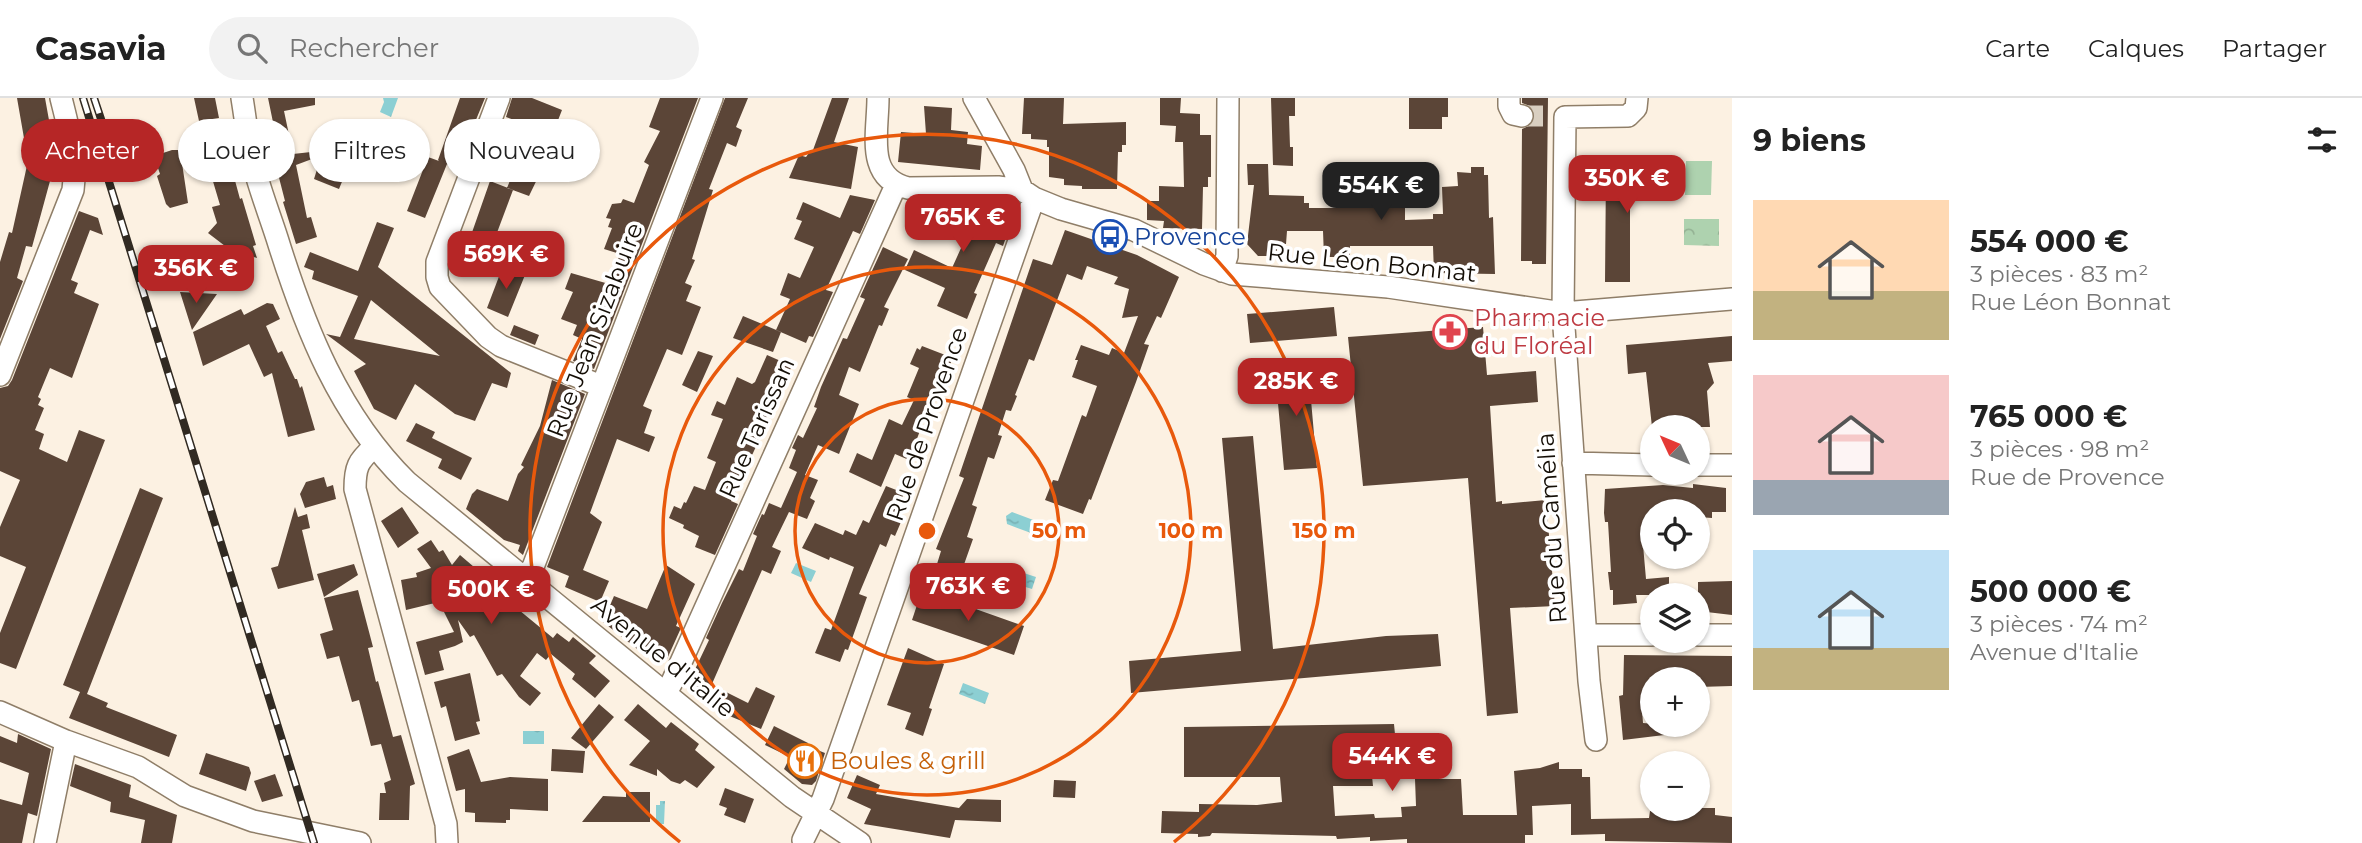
<!DOCTYPE html>
<html lang="fr">
<meta charset="utf-8">
<style>
body{margin:0;font-family:Montserrat,sans-serif;background:#f2f2f2;color:#222;height:100vh;display:flex;flex-direction:column;font-size:26px;white-space:nowrap}
*{box-sizing:border-box;margin:0}
p{font-size:23px;color:#767676}
.icon{flex:none;width:38px;height:38px;fill:none;stroke:currentColor;stroke-width:2;stroke-linecap:round;stroke-linejoin:round}
.map{position:relative;flex:1;overflow:hidden}
.side{display:flex;flex-direction:column;background:#fff;width:630px}
.side>*{flex:none}
.banner{position:absolute;left:21px;top:21px;width:665px;height:63px;display:flex;gap:14px}
.needle{width:46px;rotate:314deg}
.tools{position:absolute;left:1640px;top:317px;display:grid;gap:14px}
.tools a{display:grid;place-items:center;width:70px;height:70px;border-radius:50%;background:#fff;box-shadow:0 2px 5px #0004;font-size:35px}
.price{position:absolute;translate:-50% -60px;padding:0 16px;border-radius:14px;background:#b62626;color:#fff;font-size:23px;line-height:46px;filter:drop-shadow(0 2px 4px #0008)}
.price::after{content:'';position:absolute;left:50%;top:42px;width:21px;height:16px;margin-left:-10px;background:inherit;clip-path:polygon(0 0,100% 0,50% 100%)}
.price.current{background:#222;color:#fff}
ul{padding:0;list-style:none}
li{display:flex;align-items:center;gap:21px;height:175px;padding:0 21px}
li span{display:grid;place-items:center;flex:none;width:196px;height:140px;border-radius:0px;color:#555}
li>.icon{margin-inline-start:auto}
span .icon{width:84px;height:84px;fill:#fffc;stroke-width:1}
li b{font-size:30px}
h2{display:flex;justify-content:space-between;align-items:center;height:84px;padding:0 21px;font-size:30px}
.tag{padding:0 24px;border-radius:32px;background:#fff;box-shadow:0 2px 5px #0004;font-size:24px;line-height:63px}
.tag.current{background:#b62626;color:#fff}
header{display:flex;align-items:center;gap:42px;box-sizing:border-box;height:98px;padding:0 35px;background:#fff;border-bottom:2px solid #e0e0e0}
header strong{font-size:33px}
nav{display:flex;gap:38px;margin-inline-start:auto;font-size:24px}
.search{width:490px;height:63px;background:#f2f2f2;display:flex;align-items:center;gap:18px;box-sizing:border-box;padding:0 24px;border-radius:38px;color:#767676;font-size:26px}
main{display:flex;flex:1;min-height:0}
.map>svg:first-child{display:block}
.park{fill:url(#park-crowns)}
.garden{fill:#aed2af}
.water{fill:url(#water-ripples)}
.building{fill:#5b4537;fill-rule:evenodd}
.lines{fill:none;stroke-linecap:round;stroke-linejoin:round}
.minor-tunnel{stroke:#d9cfc1;stroke-width:21;stroke-dasharray:21 10;stroke-linecap:butt}
.minor-casing{stroke:#8f7e68;stroke-width:24}
.minor{stroke:#fff;stroke-width:21}
.rail-casing{stroke:#312a22;stroke-width:8}
.rail{stroke:#fff;stroke-width:5;stroke-dasharray:16;stroke-linecap:butt}
.ring{fill:none;stroke:#e8590c;stroke-width:3.5}
.labels{text-anchor:middle;stroke-width:7;stroke-linejoin:round;paint-order:stroke}
.transit-label{font-size:24px;fill:#164399;stroke:#fff;text-anchor:start}
.street-label{font-size:24px;fill:#140e06;stroke:#fff}
.health-label{font-size:24px;fill:#be3a42;stroke:#fff;text-anchor:start}
.food-label{font-size:24px;fill:#c56008;stroke:#fff;text-anchor:start}
.centre{fill:#e8590c;stroke:#fff;stroke-width:3.5}
.ring-label{font-size:21px;text-anchor:middle;font-weight:bold;fill:#e8590c;stroke:#fff;stroke-width:7;stroke-linejoin:round;paint-order:stroke}
</style>
<header>
<strong>Casavia</strong>
<div class="search"><svg class="icon" aria-label="search" viewBox="0 0 24 24"><circle cx="10" cy="10" r="6"/><path d="M15 15l6 6"/></svg>Rechercher</div>
<nav><a>Carte</a><a>Calques</a><a>Partager</a></nav>
</header>
<main>
<div class="map">
<svg width="1732" height="745" viewBox="0 0 1732 745">
<defs>
<pattern id="park-crowns" width="20" height="18" patternUnits="userSpaceOnUse" patternTransform="scale(1.75)"><rect width="20" height="18" fill="#aed2af"/><path d="M2 6a3 3 0 1 1 6 0M12 15a3 3 0 1 1 6 0" fill="none" stroke="#95b395"/></pattern>
<pattern id="water-ripples" width="26" height="14" patternUnits="userSpaceOnUse" patternTransform="scale(1.75)"><rect width="26" height="14" fill="#8ccfd3"/><path d="M2 4q2-2 4 0t4 0M15 11q2-2 4 0t4 0" fill="none" stroke="#78b1b4"/></pattern>
</defs>
<rect width="100%" height="100%" fill="#fcf1e2"/>
<path class="park" d="M1684,121H1719V148L1684,147Z"/>
<path class="garden" d="M1686,63H1712L1711,97H1685Z"/>
<path class="water" d="M383,0H398L391,19L380,14L384,4Z
M1012,414L1036,423L1031,435L1007,426L1006,418Z
M796,465L816,473L811,484L791,475Z
M1011,471L1036,479L1032,491L1007,483Z
M963,585L989,595L985,606L959,596Z
M523,633H544V646H523Z
M660,703H665L664,726H656V707H660Z"/>
<path class="building" d="M17,0H45L56,61L32,149L26,148L17,180L23,183L0,241V164L9,134L12,135L28,63Z
M194,0H215L219,20L199,23Z
M268,0H315V7L284,13L293,56L311,54L312,61L296,67L307,120L311,119L317,139L296,146L283,104L285,103L277,72L273,74L269,59H273L266,30L274,29Z
M460,0H485L456,70L447,66L425,120L407,113L428,59L439,63L438,62Z
M512,0H532L562,12L541,66L544,67L529,98L507,90L526,42L520,39L525,26L506,19Z
M660,0H698L594,271L573,263L582,241L573,237L577,227L561,221L573,194L565,191L571,175L609,186L620,156L604,151L612,130L608,129L611,121L606,120L612,106L621,105L623,101L634,105L649,67L644,64L660,33L649,29Z
M725,0H748L736,29L742,32L736,49L727,45L709,91L713,92L692,161L695,162L685,185L692,188L686,203L701,209L682,257L667,251L643,308L652,312L644,335L655,339L649,354L617,341L590,415L602,424L583,472L609,483L600,504L565,489L569,478L547,469Z
M832,0H849L834,44L858,49L851,91L789,80L799,57L806,59L811,52H813Z
M1024,0H1064L1063,26L1126,24V47H1122V54H1118L1117,91H1082V88L1064,87V81L1049,79V49H1047V42L1031,41V36H1022Z
M1160,0H1181L1180,15L1200,16V37H1211V79H1208V89H1203L1202,131L1163,130L1164,123L1147,122V103H1159V88L1184,89L1183,44H1175L1176,28L1160,27Z
M1271,0H1295V18H1289L1290,49H1293V68L1273,67Z
M1409,0H1448V19H1442V31H1409Z
M1522,0H1548L1546,166H1532V163H1521L1522,31L1531,27L1535,20L1534,13L1530,8L1522,5Z
M924,8L952,10L951,32L968,34L967,46L982,48L980,72L898,64L901,34L926,36Z
M224,42L240,101L242,100L256,147L253,148L257,160L239,154L253,165L238,187L228,181L224,187L206,175L225,148L208,135L217,125L212,109L220,107L209,70L217,68L212,44Z
M325,46L353,57L339,91L314,81Z
M172,52H180L188,105L170,110L166,106L157,78L160,76L154,58Z
M1247,66H1268L1269,97L1304,98V105H1309V110H1343V104H1349V69H1370L1371,85H1380V103H1405V122L1433,121V116H1443L1442,89L1458,88L1457,74L1471,75V69H1484V77H1488L1489,120L1493,119L1495,176L1434,175L1433,148H1350V159H1324L1323,133H1287L1286,146H1277V158H1258L1247,146L1254,87H1248Z
M1606,72L1670,73V99H1630V184H1605Z
M490,83L513,92L483,172L462,163Z
M850,97L875,102L860,136L853,133L826,192L833,194L813,239L809,238L806,245L776,232L790,201L780,197L788,175L800,180L814,149L794,141L802,123L796,121L803,104L840,120Z
M991,102L985,116L1011,125L1003,148L996,145L974,195L977,196L967,221L937,208L945,190L905,172L914,152L952,170L966,139L935,122L944,103L957,109L960,103Z
M79,113L98,120L103,137L90,132L71,182L78,185L74,195L99,206L72,280L50,270L38,299L41,301L38,307L44,310L35,332L44,336L39,351L67,364L79,332L105,342L16,571L0,565V535L26,469L0,458V429L20,382L0,373V290L8,288L12,282Z
M377,124L394,130L378,169L511,275L507,290L492,285L475,323L455,316L415,286L396,322L374,311L354,273L366,266L326,236L340,239L358,198L312,181L314,173L304,169L310,154L358,173ZM371,202L440,258L354,241Z
M1065,132L1137,157L1179,179L1161,220L1157,218L1144,246L1149,247L1136,284L1091,402L1089,401L1083,416L1045,402L1053,382L1058,383L1082,317L1086,319L1097,288L1072,279L1078,262H1075L1081,247L1109,257L1112,250L1124,255L1138,218L1122,220L1129,191L1114,186L1118,179L1087,168L1082,182L1067,176L1034,263L1029,261L1015,297L1017,298L1011,313L1006,312L998,337L1002,338L994,361L988,359L972,407L977,409L967,439L973,441L961,475L937,466L941,453L936,451L964,380L959,378L1033,161L1052,167Z
M883,149L908,161L884,209L889,211L882,228L879,227L860,274L849,269L839,297L859,306L839,356L818,347L805,377L818,382L810,400L815,403L807,421L789,414L772,449L781,453L771,476L762,472L708,595L688,586L709,542L706,540L722,505L739,471L743,473L757,438L753,436L762,416L764,417L769,405L781,410L797,374L789,370L796,352L792,350L798,337L803,340L817,310L814,309L821,289L843,240L847,241L865,201L860,199Z
M503,168L525,177L508,219L487,210Z
M180,194L217,196L192,232Z
M267,205L273,206L280,221L266,228L278,255L282,253L295,281H297L300,290L302,288L315,332L288,339L272,275L264,279L249,246L203,268L193,234L241,211L244,217Z
M1334,209L1337,238L1250,245L1247,216Z
M743,218L781,234L773,254L733,240Z
M514,227L539,237L535,247L510,237Z
M1483,229L1487,277L1536,273L1538,304L1490,308L1496,404L1502,403V406L1546,402L1555,508L1510,510L1518,615L1487,618L1468,380L1363,388L1348,239Z
M1732,238V263L1708,265L1714,285L1707,293L1710,329H1652L1646,274L1628,276L1626,247Z
M922,248L953,260L924,322L909,362L895,356L881,389L849,374L857,355L872,362L889,321L902,327L914,302L907,299L919,270L910,266L917,250L920,252Z
M698,253L713,258L697,294L682,287Z
M767,257L792,268L756,340L759,342L731,403L738,406L715,457L695,449L699,438L683,430L684,427L669,420L674,408L681,411L684,404L686,405L694,388L705,392L716,364L707,360L723,321L711,317L717,303L725,307L737,279L752,286L755,284Z
M1308,268L1317,370L1284,372L1275,272Z
M552,282L585,296L523,457L518,453L520,447L504,442L466,411L472,396L477,391L508,403L518,376L524,369L521,367L540,328Z
M416,325L435,334L432,340L472,360L461,382L438,370L442,361L406,343Z
M1253,338L1273,551L1386,538L1438,536L1441,568L1131,595L1129,563L1241,553L1222,340Z
M324,379L327,389L333,387L336,401L305,410L300,396L306,384Z
M1693,386L1726,390V414H1712V420L1698,419V413H1652V446L1643,447L1646,481L1669,479V497H1636L1637,505L1613,507V492H1610L1608,474H1611L1608,424H1605L1604,415L1605,391L1663,387L1693,390Z
M886,388L904,395L896,416L899,417L896,422L901,424L895,438L891,436L886,449L880,446L859,496L867,499L848,552L845,551L840,564L815,555L825,530L831,532L854,469L830,459L829,462L802,450L815,425L843,437L845,432L856,437L863,422L869,425Z
M140,390L163,400L87,596L108,605L106,609L177,637L169,659L69,620L80,594L63,587Z
M295,409L298,419L307,416L310,430L302,432L314,482L278,491L271,470L278,468Z
M402,409L419,435L398,450L381,423Z
M431,442L439,454L443,452L452,467L460,457L488,481L486,483L496,493L553,540L557,535L569,544L573,539L596,558L589,565L610,583L595,600L572,581L575,576L551,556L546,562L537,555L520,578L541,595L530,608L519,599L502,576L497,578L474,537L470,539L458,522L463,544L455,548L439,553L444,572L425,577L416,544L454,534L439,504L406,512L401,482L417,479L416,475L431,470L417,451Z
M354,466L358,477L324,499L317,476Z
M666,467L695,486L676,528L681,530L667,561L643,550L641,554L603,524L614,498L647,511Z
M1732,483V517L1698,513V484Z
M358,492L373,549L368,550L376,584L378,583L393,639L401,637L415,686L410,688L409,722H379L380,695H386L384,685L391,682L381,646L371,648L359,602L352,604L339,558L327,561L320,536L333,532L324,500Z
M922,492L1024,528L1014,557L912,522Z
M908,550L944,566L929,610L932,611L923,638L905,631L911,615L887,607Z
M1624,557L1732,558V588L1698,589V581H1652V599H1641L1643,625L1680,628L1681,635L1623,642L1619,598L1623,597Z
M470,575L480,623L476,624L480,636L455,643L446,608L441,610L434,584Z
M756,589L775,598L761,631L715,612L724,593L748,605Z
M599,606L614,619L586,651L571,640Z
M638,606L666,630L671,624L699,646L695,652L715,669L697,690L685,682L680,686L671,683L657,671V678L629,667L650,643L624,622Z
M1394,626L1399,678H1372L1373,688H1333L1335,718L1374,716L1375,720L1402,719L1401,709L1416,708L1415,681H1461L1463,717H1517L1514,673L1540,670L1559,664V671H1582V679H1590L1591,721L1649,720L1650,713L1680,715V710H1715V717L1732,719V745L1605,743V736L1571,737V706L1532,708L1533,737H1525V745H1407V741L1370,743V739L1337,741L1336,738L1212,735L1210,738L1198,739V736L1161,735L1162,713L1199,714V706L1257,707L1282,704L1280,679H1184V629Z
M774,628L808,645L807,648L825,655L816,683L812,687L802,686L784,671L790,659L765,647Z
M18,636L51,651L37,718L28,715L22,745H0V701L22,707L29,675L0,664V638L17,645Z
M469,651L481,684L510,679L548,681V713L510,711V722H506V725L475,724V715L465,714V691L456,693L447,659Z
M552,651L585,653L583,675L551,673Z
M206,655L249,669L251,675L246,693L199,676Z
M75,666L131,687L129,699L177,717L172,745H141L145,722L110,714L111,704L70,688Z
M275,676L283,698L262,704L254,683Z
M857,677L880,687L876,696L905,701L959,710L967,701L1001,702V724L955,722L950,740L864,726L871,711L847,700Z
M1054,682L1076,683L1075,700L1053,699Z
M725,690L754,701L745,725L724,717L727,710L719,707Z
M626,694H650V724H582L603,698L626,699Z"/>
<g class="lines">
<path class="minor-tunnel" d="M1522,18H1547"/>
<g class="minor-casing">
<path id="minor" d="M242,0C245,18 247,36 250,53C256,82 268,112 277,140C305,230 339,317 407,384L792,699L860,745
M499,0L437,164V179L440,189L488,239L501,248L601,288
M878,0C878,35 865,80 908,90L998,89L1022,92L1034,100L1061,111L1134,132L1204,166L1232,176L1388,189L1563,215L1732,201
M974,0L1014,72L1022,92
M1509,0V8L1513,16L1522,18
M1222,173L1227,158L1228,0
M0,277L73,92C77,60 69,32 61,0
M374,349C358,363 355,369 355,391L446,726L447,745
M1573,365L1652,367
M1698,367H1732
M525,480L533,469L712,0
M1586,537H1652
M1698,537H1732
M666,595L672,584L896,87
M0,614L66,643L138,669L185,698L253,723L360,745
M1596,642L1589,583L1563,215L1565,19L1628,18L1636,10L1637,0
M803,742L823,701L1034,100
M45,745L66,643"/>
</g>
<use href="#minor" class="minor"/>
<g class="rail-casing">
<path id="rail" d="M83,0L314,745
M94,0L105,33"/>
</g>
<use href="#rail" class="rail"/>
</g>
<g class="ring">
<circle cx="927" cy="433" r="132"/>
<circle cx="927" cy="433" r="264"/>
<path d="M680 744A397 397 0 1 1 1174 744"/>
</g>
<defs>
<g id="bus-ring" transform="scale(1.75)"><circle r="9.5" fill="#fff" stroke="#1a4fb4" stroke-width="1.5"/><path d="M-5-6H5V4H4V6H2V4H-2V6H-4V4H-5ZM-3.5-4V0h7V-4ZM-3.5 1.2v1.5H-2V1.2ZM2 1.2v1.5H3.5V1.2Z" fill="#1a4fb4"/></g>
<g id="pharmacy-ring" transform="scale(1.75)"><circle r="9.5" fill="#fff" stroke="#e0444e" stroke-width="1.5"/><path d="M-2-6h4v4h4v4h-4v4h-4v-4h-4v-4h4Z" fill="#e0444e"/></g>
<g id="restaurant-ring" transform="scale(1.75)"><circle r="9.5" fill="#fff" stroke="#e8710a" stroke-width="1.5"/><path d="M-5-6h1v4h1v-4h1v4h1v-4h1v5L-1.5 .5V6h-2V.5L-5-1ZM5-6V6H3V1.5H1.5Q1.5-4 5-6Z" fill="#e8710a"/></g>
</defs>
<g fill-rule="evenodd">
<use href="#bus-ring" x="1110" y="139"/>
<use href="#pharmacy-ring" x="1450" y="234"/>
<use href="#restaurant-ring" x="805" y="663"/>
</g>
<g class="labels">
<g class="transit-label">
<text x="1134" y="147">Provence</text>
</g>
<g class="street-label">
<text transform="translate(1372 165) rotate(6)" y="8">Rue Léon Bonnat</text>
<text transform="translate(595 232) rotate(-69)" y="8">Rue Jean Sizabuire</text>
<text transform="translate(927 326) rotate(-71)" y="8">Rue de Provence</text>
<text transform="translate(757 330) rotate(-66)" y="8">Rue Tarissan</text>
<text transform="translate(1552 430) rotate(-94)" y="8">Rue du Camélia</text>
<text transform="translate(663 559) rotate(39)" y="8">Avenue d'Italie</text>
</g>
<g class="health-label">
<text x="1474" y="228">Pharmacie<tspan x="1474" dy="28">du Floréal</tspan></text>
</g>
<g class="food-label">
<text x="830" y="671">Boules &amp; grill</text>
</g>
</g>
<circle cx="927" cy="433" r="10" class="centre"/>
<g class="ring-label">
<text x="1059" y="440">50 m</text>
<text x="1191" y="440">100 m</text>
<text x="1324" y="440">150 m</text>
</g>
</svg>
<div class="tools">
<a><svg class="needle" viewBox="-14 -14 28 28"><path d="M0-13l5 13h-10z" fill="#e53935"/><path d="M0 13l5-13h-10z" fill="#767676"/></svg></a>
<a><svg class="icon" aria-label="locate" viewBox="0 0 24 24"><circle cx="12" cy="12" r="6"/><path d="M12 2v4M12 18v4M2 12h4M18 12h4"/></svg></a>
<a><svg class="icon" aria-label="layers" viewBox="0 0 24 24"><path d="M12 4l9 5-9 5-9-5zM3 14l9 5 9-5"/></svg></a>
<a>+</a>
<a>−</a>
</div>
<b class="price" style="left:1627px;top:117px">350K €</b>
<b class="price current" style="left:1381px;top:124px">554K €</b>
<b class="price" style="left:963px;top:156px">765K €</b>
<b class="price" style="left:506px;top:193px">569K €</b>
<b class="price" style="left:196px;top:207px">356K €</b>
<b class="price" style="left:1296px;top:320px">285K €</b>
<b class="price" style="left:968px;top:525px">763K €</b>
<b class="price" style="left:491px;top:528px">500K €</b>
<b class="price" style="left:1392px;top:695px">544K €</b>
<div class="banner">
<a class="tag current">Acheter</a>
<a class="tag">Louer</a>
<a class="tag">Filtres</a>
<a class="tag">Nouveau</a>
</div>
</div>
<section class="side">
<h2>9 biens<svg class="icon" aria-label="filters" viewBox="0 0 24 24"><path d="M4 7h16M4 17h16"/><circle cx="9" cy="7" r="2"/><circle cx="15" cy="17" r="2"/></svg></h2>
<ul>
<li><span style="background:linear-gradient(#ffd9b3 65%,#c2b280 0)"><svg class="icon" aria-label="home" viewBox="0 0 24 24"><path d="M3 11l9-7 9 7M6 9v11h12V9"/></svg></span><div><b>554 000 €</b><p>3 pièces · 83 m²</p><p>Rue Léon Bonnat</p></div></li>
<li><span style="background:linear-gradient(#f6c9c9 75%,#9aa5b1 0)"><svg class="icon" aria-label="home" viewBox="0 0 24 24"><path d="M3 11l9-7 9 7M6 9v11h12V9"/></svg></span><div><b>765 000 €</b><p>3 pièces · 98 m²</p><p>Rue de Provence</p></div></li>
<li><span style="background:linear-gradient(#bfe0f5 70%,#c2b280 0)"><svg class="icon" aria-label="home" viewBox="0 0 24 24"><path d="M3 11l9-7 9 7M6 9v11h12V9"/></svg></span><div><b>500 000 €</b><p>3 pièces · 74 m²</p><p>Avenue d'Italie</p></div></li>
</ul>
</section>
</main>
